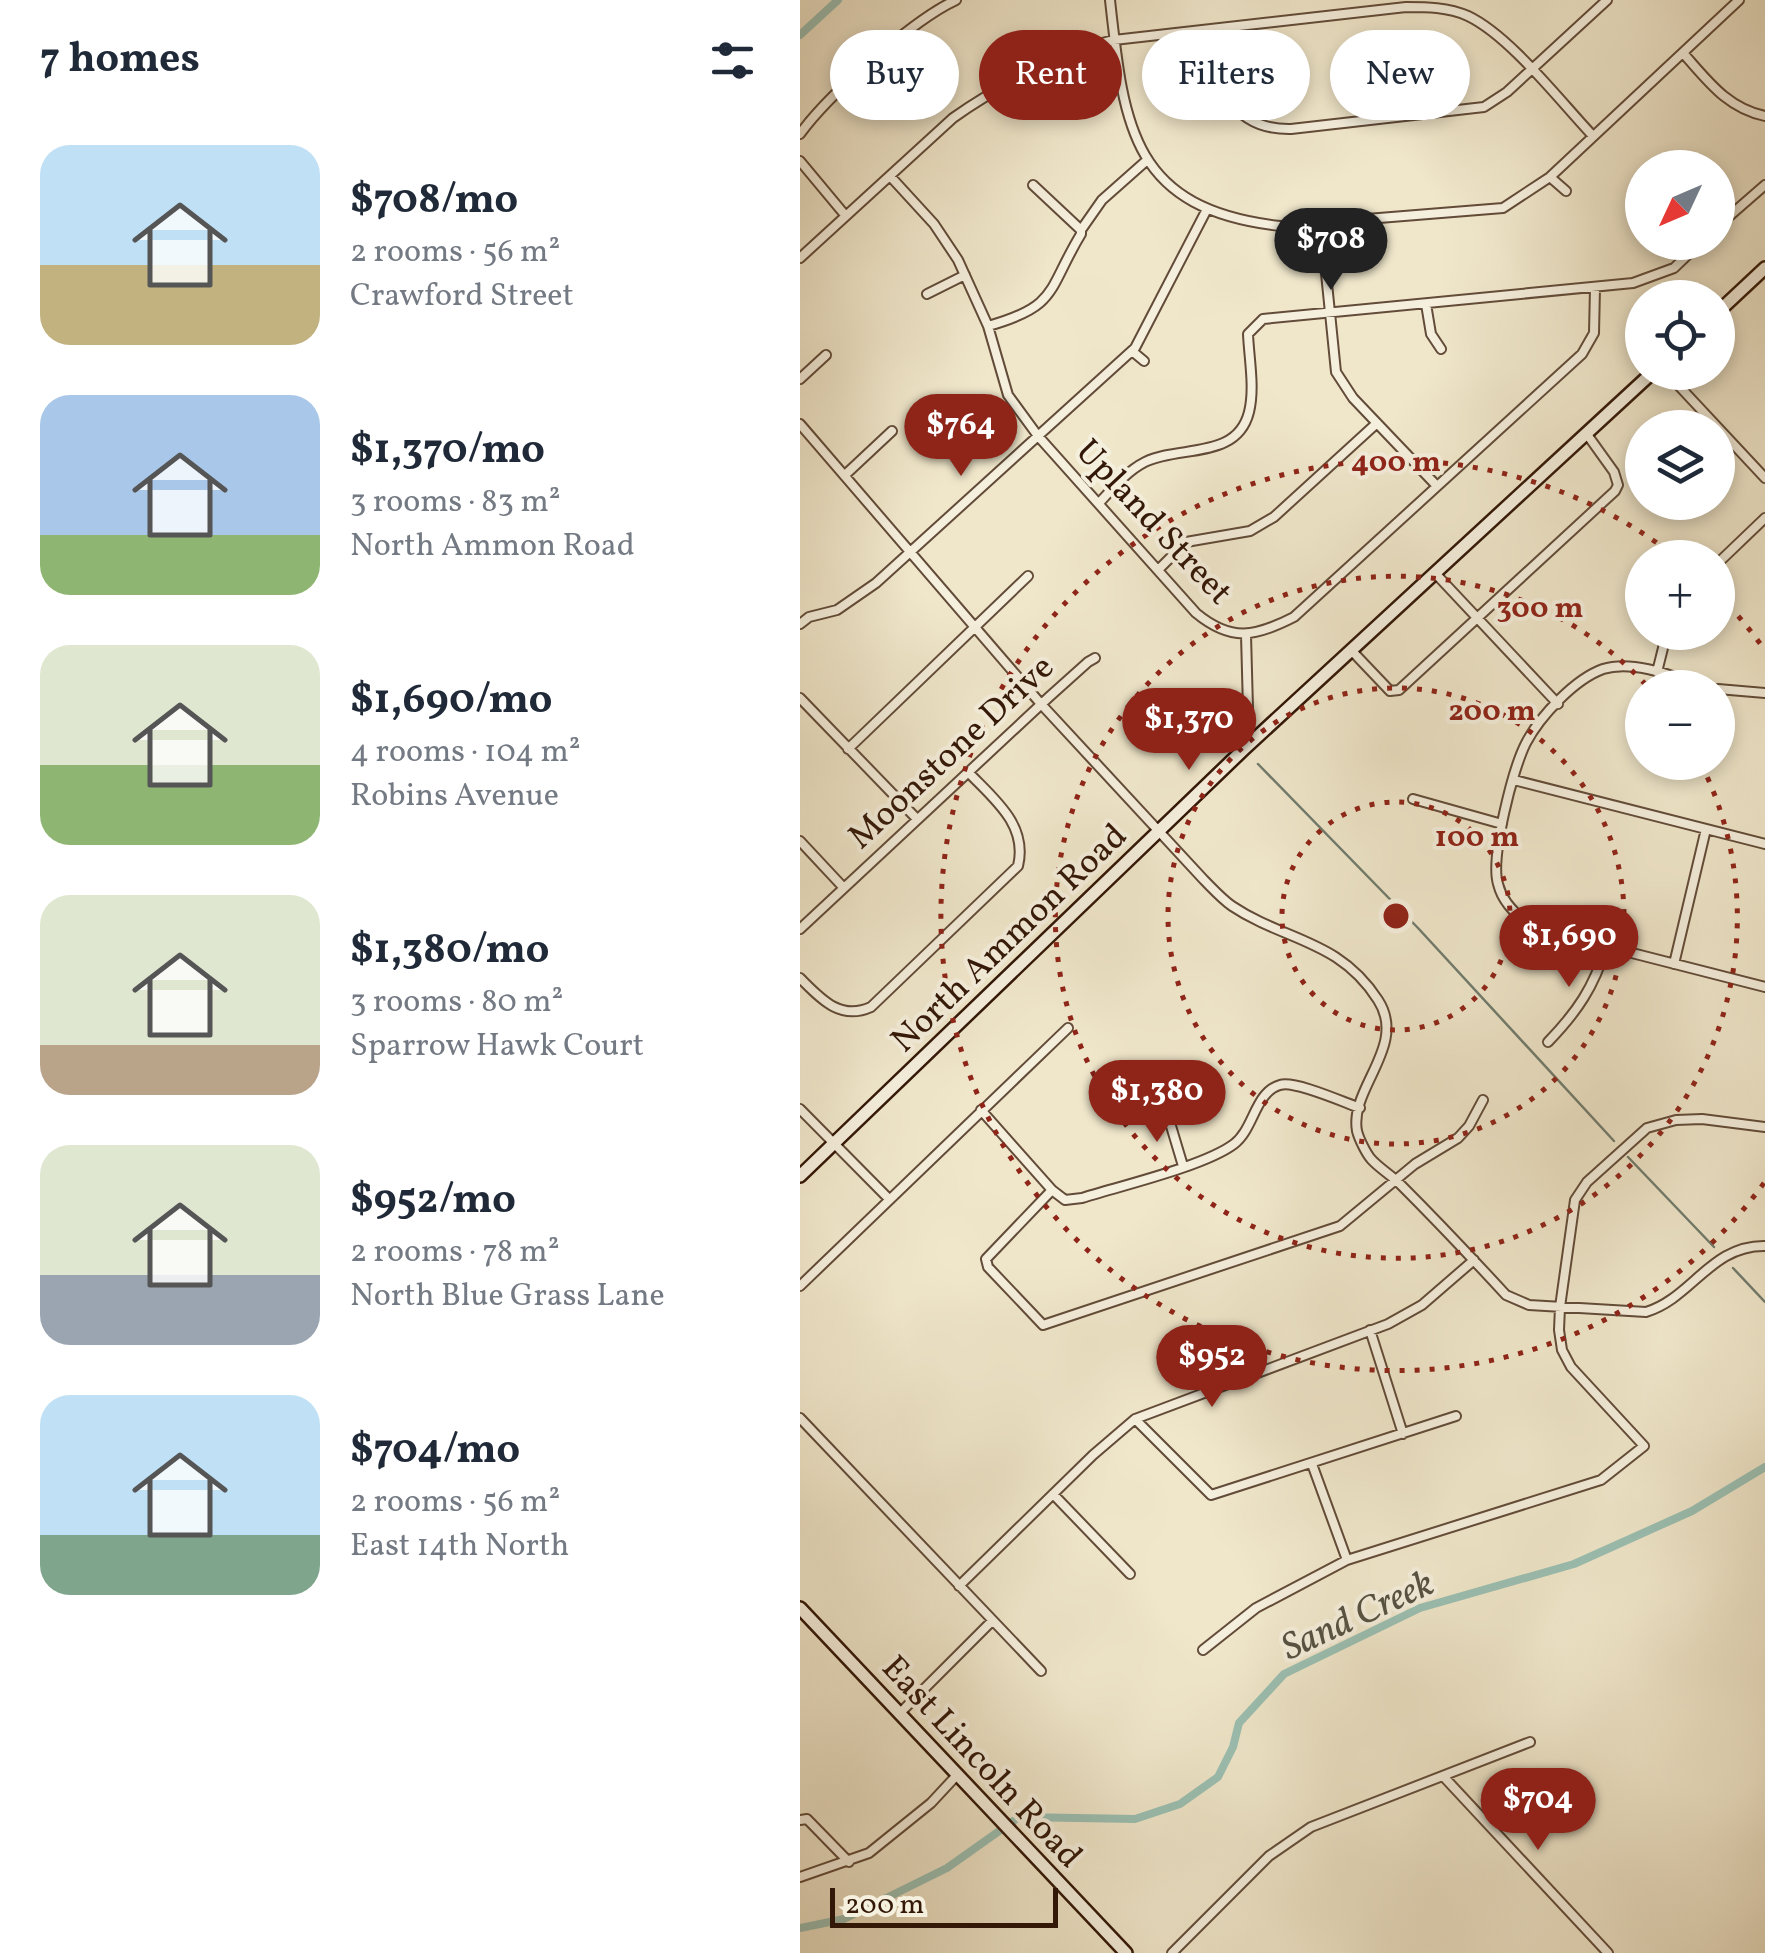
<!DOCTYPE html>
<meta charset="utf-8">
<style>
body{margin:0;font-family:Vollkorn,serif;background:#f6f6f7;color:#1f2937;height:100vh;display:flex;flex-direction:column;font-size:38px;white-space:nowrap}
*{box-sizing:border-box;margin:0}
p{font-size:32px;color:#747a83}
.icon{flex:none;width:55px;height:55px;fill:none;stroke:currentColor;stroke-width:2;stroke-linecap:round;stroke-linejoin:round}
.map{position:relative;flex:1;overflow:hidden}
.sheet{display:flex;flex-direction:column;background:#fff;width:800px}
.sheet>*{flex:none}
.banner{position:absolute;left:30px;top:30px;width:785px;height:90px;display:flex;gap:20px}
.needle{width:65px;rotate:226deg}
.buttons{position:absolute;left:825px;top:150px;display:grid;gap:20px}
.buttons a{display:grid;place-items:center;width:110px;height:110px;border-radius:50%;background:#fff;box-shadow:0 5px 15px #0003;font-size:50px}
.scale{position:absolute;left:30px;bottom:25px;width:228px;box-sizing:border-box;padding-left:10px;border:5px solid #331707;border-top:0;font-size:28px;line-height:35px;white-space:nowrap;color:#331707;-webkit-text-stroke:8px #f5efdd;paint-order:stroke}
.price{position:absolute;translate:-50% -85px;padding:0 22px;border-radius:35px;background:#8f2418;color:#fff;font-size:32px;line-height:65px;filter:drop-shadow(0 2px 5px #0008)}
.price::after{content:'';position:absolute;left:50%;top:60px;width:30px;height:22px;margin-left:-15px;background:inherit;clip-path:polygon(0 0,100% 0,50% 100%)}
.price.selected{background:#222;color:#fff}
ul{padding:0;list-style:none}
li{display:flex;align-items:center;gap:30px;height:250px;padding:0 40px}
li span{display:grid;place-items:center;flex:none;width:280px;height:200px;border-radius:30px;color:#555}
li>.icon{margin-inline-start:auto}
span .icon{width:120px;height:120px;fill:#fffc;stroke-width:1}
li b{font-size:42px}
h2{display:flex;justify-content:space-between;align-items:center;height:120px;padding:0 40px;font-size:42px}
.tag{padding:0 35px;border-radius:45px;background:#fff;box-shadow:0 5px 15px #0003;font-size:35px;line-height:90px}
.tag.selected{background:#8f2418;color:#fff}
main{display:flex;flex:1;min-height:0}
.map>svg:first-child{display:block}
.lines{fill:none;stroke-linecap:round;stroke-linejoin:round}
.stream{stroke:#717c6e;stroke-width:2.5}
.canal{stroke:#9bc0b3;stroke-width:8}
.minor-casing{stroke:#624b38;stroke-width:12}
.secondary-casing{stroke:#331707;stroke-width:16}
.minor{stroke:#f5efdd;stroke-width:8}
.secondary{stroke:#f5efdd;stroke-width:11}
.ring{fill:none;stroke:#8f2418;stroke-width:5;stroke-dasharray:5 10}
.labels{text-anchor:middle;stroke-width:8;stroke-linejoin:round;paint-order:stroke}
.street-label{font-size:35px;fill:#331707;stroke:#f5efdd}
.water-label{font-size:38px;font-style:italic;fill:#575243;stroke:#f5efdd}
.centre{fill:#8f2418;stroke:#f5efdd;stroke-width:5}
.ring-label{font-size:30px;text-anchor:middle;font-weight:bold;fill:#8f2418;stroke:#f5efdd;stroke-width:8;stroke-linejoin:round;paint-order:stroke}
</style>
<main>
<section class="sheet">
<h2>7 homes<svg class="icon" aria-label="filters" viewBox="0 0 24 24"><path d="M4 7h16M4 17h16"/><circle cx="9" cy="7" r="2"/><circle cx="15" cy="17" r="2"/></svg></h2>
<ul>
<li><span style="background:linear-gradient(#bfe0f5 60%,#c2b280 0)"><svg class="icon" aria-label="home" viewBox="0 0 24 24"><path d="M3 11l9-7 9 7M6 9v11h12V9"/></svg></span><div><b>$708/mo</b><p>2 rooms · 56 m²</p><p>Crawford Street</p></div></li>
<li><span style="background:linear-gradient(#a9c7e8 70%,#8fb573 0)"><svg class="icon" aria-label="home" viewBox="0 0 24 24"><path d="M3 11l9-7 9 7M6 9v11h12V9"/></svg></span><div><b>$1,370/mo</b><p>3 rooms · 83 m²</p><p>North Ammon Road</p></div></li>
<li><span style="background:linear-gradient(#dfe7d0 60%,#8fb573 0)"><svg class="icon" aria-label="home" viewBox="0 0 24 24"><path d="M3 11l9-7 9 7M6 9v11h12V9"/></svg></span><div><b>$1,690/mo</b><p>4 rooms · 104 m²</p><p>Robins Avenue</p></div></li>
<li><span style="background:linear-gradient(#dfe7d0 75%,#b9a48a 0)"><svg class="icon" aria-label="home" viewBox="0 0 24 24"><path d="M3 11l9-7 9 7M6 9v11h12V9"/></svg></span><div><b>$1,380/mo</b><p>3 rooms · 80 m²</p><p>Sparrow Hawk Court</p></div></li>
<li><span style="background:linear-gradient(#dfe7d0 65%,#9aa5b1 0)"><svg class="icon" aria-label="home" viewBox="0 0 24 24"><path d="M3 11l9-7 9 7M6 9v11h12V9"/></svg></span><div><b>$952/mo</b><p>2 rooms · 78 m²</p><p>North Blue Grass Lane</p></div></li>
<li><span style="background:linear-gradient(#bfe0f5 70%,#7fa58c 0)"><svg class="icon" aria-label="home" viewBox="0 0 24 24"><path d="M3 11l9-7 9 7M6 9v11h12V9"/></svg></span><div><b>$704/mo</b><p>2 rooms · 56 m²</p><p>East 14th North</p></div></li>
</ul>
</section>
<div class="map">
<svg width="965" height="1953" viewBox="0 0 965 1953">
<rect width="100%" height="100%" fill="#f0e7cb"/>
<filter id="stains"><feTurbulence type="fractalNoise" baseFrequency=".002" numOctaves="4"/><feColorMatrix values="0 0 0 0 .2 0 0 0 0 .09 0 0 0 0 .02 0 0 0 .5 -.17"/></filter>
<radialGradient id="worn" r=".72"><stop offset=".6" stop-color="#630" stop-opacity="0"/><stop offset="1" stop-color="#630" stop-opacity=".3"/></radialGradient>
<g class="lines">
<path class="stream" d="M458,764L618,928L814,1141
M828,1157L914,1247
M933,1268L965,1302"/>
<path class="canal" d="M0,35L38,0
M0,1928L44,1919L147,1868L219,1817L335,1819L380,1804L418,1777L433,1747L439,1723L484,1674L620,1608L774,1564L892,1511L965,1467"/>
<g class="minor-casing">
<path id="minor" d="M310,0C324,128 332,209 480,226L703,208L750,177L939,0
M410,30C414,81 429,130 491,129L684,107L707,92L807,0
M883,53C908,81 927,108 965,116
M0,134C28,95 113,20 156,0
M0,161L45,215
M90,176L134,224L158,260L188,326L208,395L238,436L396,613C431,642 455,637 494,617L782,354L794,333L795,288
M750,177L766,191
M521,224L536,372L553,398L636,485
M918,226L965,185
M281,230L302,200L346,161
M0,258L153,118C197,87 262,52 314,40L606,7C626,7 648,7 668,16C710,36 760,101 793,136
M127,294L165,275
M626,304L631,334L641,349
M188,326C259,306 247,290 281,234V230L233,185
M332,351L344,361
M866,372L965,478
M0,379L26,355
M0,424L241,704L404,880C413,889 422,899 432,906C484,941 539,939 578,1000C608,1046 549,1088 557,1131C559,1139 566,1153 571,1159C579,1168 591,1175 600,1184C636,1220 671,1257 706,1295L729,1305L846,1312C892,1298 911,1245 965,1246
M45,475L92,431
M299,503C312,489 327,471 345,462C380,445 437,460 449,412C455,388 449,358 448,334L463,319L833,283L874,268L901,242
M918,563L965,518
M359,569L386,542L450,531L474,517L577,423
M635,573L758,704
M0,624L9,617L37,610L76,583L335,348L406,211
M446,635L449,745
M551,650L590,691L599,690L815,491L818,485L814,472L786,433
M857,672L867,632
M908,688C878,678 835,659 803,669C775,679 740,716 726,743C713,768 690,858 698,884C703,904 720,919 738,929L965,987
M918,689L965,693
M0,698L117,819
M48,749L228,576
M714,780L965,844
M613,799L702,824
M0,841L43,887
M0,929L249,697L288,662L295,658
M874,964L906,829
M0,978C21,999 40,1021 71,1007L218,866C228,825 194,799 168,772
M748,1042C777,1012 794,987 806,947
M0,1109L89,1199
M181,1110L252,1190L265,1200L282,1198C320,1186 405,1166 434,1144C454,1129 455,1092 480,1085C494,1080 543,1102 560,1108
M358,1110L371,1126L383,1166
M252,1190L186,1259L188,1267L243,1325L540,1226L615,1164L658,1138L669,1126L683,1100
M0,1286L268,1028
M570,1330L603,1434
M0,1418L241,1671
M335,1419L411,1495L656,1416
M512,1464L547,1560
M253,1494L330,1574
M159,1586L293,1455L335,1419L588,1324L622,1305L674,1260
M403,1650L456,1608L547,1560L801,1480L844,1446L771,1367L762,1350L759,1330L760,1307L775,1200L787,1182L847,1128L876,1120L902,1119L965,1127
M100,1713L192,1621
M643,1776L808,1953
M0,1820L7,1819L49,1862
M0,1877L69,1853L131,1803L158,1774
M372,1953L469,1856L511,1827L730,1742"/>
</g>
<g class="secondary-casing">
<path id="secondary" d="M918,312L965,268
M0,1176L444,749L853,372
M0,1608L326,1953"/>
</g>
<use href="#minor" class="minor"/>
<use href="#secondary" class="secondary"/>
</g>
<g class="ring">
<circle cx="596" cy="916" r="114"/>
<circle cx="596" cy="916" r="228"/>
<path d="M901 764A341 341 0 1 1 847 686"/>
<path d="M964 1183A455 455 0 1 1 876 557M918 594A455 455 0 0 1 964 649"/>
</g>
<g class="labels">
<g class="street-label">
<text transform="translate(355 521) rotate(47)" y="12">Upland Street</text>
<text transform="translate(150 751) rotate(-43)" y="12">Moonstone Drive</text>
<text transform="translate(208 937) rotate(-44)" y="12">North Ammon Road</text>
<text transform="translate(183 1761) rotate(47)" y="12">East Lincoln Road</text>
</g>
<g class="water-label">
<text transform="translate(557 1614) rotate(-25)" y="13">Sand Creek</text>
</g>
</g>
<circle cx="596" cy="916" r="15" class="centre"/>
<g class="ring-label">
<text x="596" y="471">400 m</text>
<text x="740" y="617">300 m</text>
<text x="692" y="720">200 m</text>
<text x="677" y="846">100 m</text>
</g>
<rect width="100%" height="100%" filter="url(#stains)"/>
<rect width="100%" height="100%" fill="url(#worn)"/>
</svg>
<div class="buttons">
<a><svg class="needle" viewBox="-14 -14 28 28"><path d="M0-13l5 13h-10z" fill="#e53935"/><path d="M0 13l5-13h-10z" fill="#747a83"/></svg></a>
<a><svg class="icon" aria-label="locate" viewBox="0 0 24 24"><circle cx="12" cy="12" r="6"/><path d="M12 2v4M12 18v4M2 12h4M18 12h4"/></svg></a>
<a><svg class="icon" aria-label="layers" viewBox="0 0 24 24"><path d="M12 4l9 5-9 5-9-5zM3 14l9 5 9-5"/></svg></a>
<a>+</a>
<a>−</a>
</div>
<div class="scale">200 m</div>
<b class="price selected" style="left:531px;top:293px">$708</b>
<b class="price" style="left:161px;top:479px">$764</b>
<b class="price" style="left:389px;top:773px">$1,370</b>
<b class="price" style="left:769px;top:990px">$1,690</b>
<b class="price" style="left:357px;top:1145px">$1,380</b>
<b class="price" style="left:412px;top:1410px">$952</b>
<b class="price" style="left:738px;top:1853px">$704</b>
<div class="banner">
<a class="tag">Buy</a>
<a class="tag selected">Rent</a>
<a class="tag">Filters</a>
<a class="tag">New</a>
</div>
</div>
</main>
